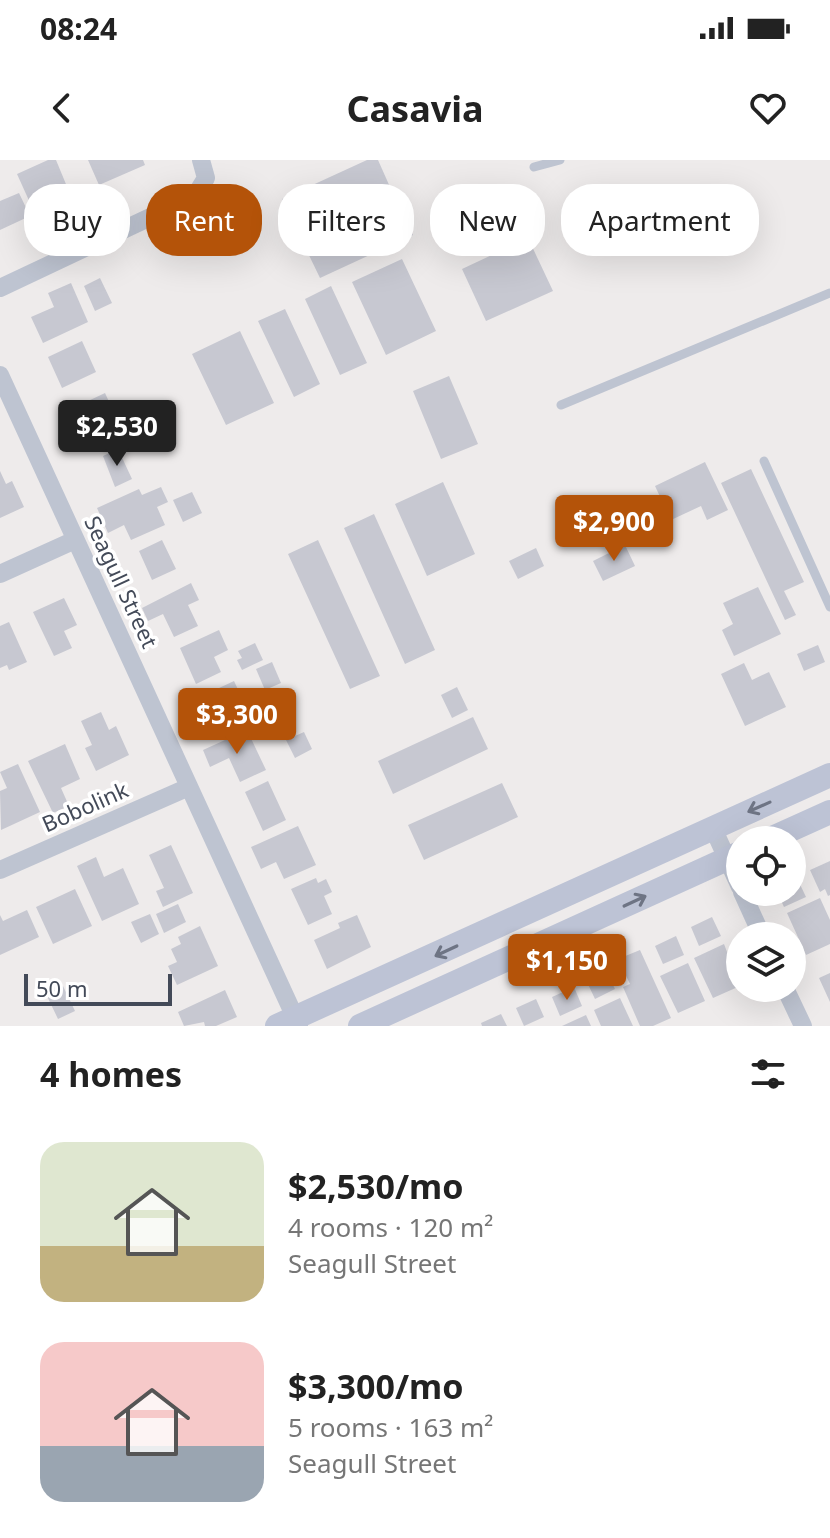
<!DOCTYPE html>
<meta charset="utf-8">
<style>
body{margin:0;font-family:"Noto Sans",sans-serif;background:#f2f2f2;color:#222;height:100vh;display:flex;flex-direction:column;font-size:30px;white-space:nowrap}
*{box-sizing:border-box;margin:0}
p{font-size:26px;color:#767676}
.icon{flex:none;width:44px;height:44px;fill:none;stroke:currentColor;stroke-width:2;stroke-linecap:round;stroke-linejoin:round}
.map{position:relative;height:866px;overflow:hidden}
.panel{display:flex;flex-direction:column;background:#fff;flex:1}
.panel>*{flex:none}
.top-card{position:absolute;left:24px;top:24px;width:782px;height:72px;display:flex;gap:16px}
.tools{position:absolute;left:726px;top:666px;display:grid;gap:16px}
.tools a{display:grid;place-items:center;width:80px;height:80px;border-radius:50%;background:#fff;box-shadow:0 8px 32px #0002;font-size:40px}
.scale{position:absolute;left:24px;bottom:20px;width:148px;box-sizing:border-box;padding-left:8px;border:4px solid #434a58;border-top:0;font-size:22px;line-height:28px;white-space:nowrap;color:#434a58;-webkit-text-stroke:6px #fff;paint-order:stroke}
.price{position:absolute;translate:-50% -68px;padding:0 18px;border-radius:8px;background:#b45309;color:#fff;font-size:26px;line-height:52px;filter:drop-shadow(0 2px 4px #0008)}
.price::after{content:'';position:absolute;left:50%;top:48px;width:24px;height:18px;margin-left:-12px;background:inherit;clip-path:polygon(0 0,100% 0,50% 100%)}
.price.current{background:#222;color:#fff}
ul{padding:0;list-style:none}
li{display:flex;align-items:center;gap:24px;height:200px;padding:0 40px}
li span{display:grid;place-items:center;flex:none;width:224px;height:160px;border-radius:24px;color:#555}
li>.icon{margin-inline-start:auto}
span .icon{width:96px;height:96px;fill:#fffc;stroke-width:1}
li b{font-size:34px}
h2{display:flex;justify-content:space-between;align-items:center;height:96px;padding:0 40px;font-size:34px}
.tag{padding:0 28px;border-radius:32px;background:#fff;box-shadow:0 8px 32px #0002;font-size:28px;line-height:72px}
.tag.current{background:#b45309;color:#fff}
.status{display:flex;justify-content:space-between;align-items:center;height:56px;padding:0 40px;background:#fff;direction:ltr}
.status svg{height:22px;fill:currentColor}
header{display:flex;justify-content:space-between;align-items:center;height:104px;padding:0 40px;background:#fff;font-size:36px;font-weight:700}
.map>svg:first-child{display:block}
.building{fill:#c7c8d1}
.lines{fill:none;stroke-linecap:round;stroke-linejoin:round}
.lane{stroke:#bec4d1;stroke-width:9}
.street{stroke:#bec4d1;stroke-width:18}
.secondary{stroke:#bdc3d5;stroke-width:24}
.oneway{stroke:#6e7484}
.labels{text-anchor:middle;stroke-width:7;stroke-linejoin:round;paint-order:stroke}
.street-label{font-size:22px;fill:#434a58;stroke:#fff}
</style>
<div class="status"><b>08:24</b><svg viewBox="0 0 49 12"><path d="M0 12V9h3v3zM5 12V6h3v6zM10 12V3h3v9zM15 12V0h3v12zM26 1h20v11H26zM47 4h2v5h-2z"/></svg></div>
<header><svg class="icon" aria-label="back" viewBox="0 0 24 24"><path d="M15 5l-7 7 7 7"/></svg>Casavia<svg class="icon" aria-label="heart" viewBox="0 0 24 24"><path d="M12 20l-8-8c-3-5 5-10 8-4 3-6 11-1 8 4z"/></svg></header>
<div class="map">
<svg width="830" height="866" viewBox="0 0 830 866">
<rect width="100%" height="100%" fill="#eeebeb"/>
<path class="building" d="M48,0H56L68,29L31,45L17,14Z
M88,0H143L145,5L99,25Z
M367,0H378L390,27L297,69L282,39Z
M19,33L30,56L0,70V41Z
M398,44L413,75L320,118L305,87Z
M528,78L553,131L486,161L462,109Z
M402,99L436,171L386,195L352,122Z
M100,118L112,143L95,151L84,126Z
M71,123L88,162L43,183L31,157L54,147L48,133Z
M331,126L367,203L340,215L305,139Z
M285,149L320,224L294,237L258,161Z
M240,171L274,243L226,265L192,194Z
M82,181L96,212L62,228L48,197Z
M449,216L478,284L441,299L413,231Z
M105,233L111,246L99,252L109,276L85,287L69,250Z
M118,289L132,319L115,327L103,296Z
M705,302L728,350L707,360L701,346L671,360L655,326Z
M751,309L804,422L784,431L796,455L785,460L721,323Z
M0,311L6,324L12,321L24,347L0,358Z
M443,322L475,394L427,416L395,344Z
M161,327L168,342L157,347L165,365L131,380L124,365L108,373L97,348L139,329L142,335Z
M192,332L202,353L183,362L173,340Z
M374,354L435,490L405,504L344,368Z
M162,380L176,409L152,420L139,391Z
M318,380L380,516L350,529L288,394Z
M625,385L635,406L603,421L593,401Z
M536,388L544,406L518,419L509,401Z
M191,423L199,440L188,445L198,466L174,477L163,454L148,461L142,448Z
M758,427L781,474L734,496L722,470L733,464L723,443Z
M64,438L77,465L64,471L72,488L54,496L33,452Z
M9,462L27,502L9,510L7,505L0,508V466Z
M219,470L228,490L214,497L221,512L196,524L180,488Z
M255,483L263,500L242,510L237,500L242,498L238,491Z
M818,485L825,502L804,511L797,494Z
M272,502L281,523L265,530L256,509Z
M744,503L752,520L769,512L786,547L745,566L721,514Z
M234,521L251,557L217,572L207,550L191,558L185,544Z
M457,527L468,550L452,558L441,535Z
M101,552L109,570L116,566L129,595L96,611L85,588L92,585L81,561Z
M473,557L488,589L393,634L378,601Z
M247,570L266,610L240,622L229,598L210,607L203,590Z
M304,572L312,589L295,598L286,580Z
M65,584L80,619L61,628L69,646L53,653L28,601Z
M18,604L40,652L1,670L0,631L7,628L0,612Z
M268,621L286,660L263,671L245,632Z
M502,623L518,657L424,700L408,665Z
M298,666L316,705L284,719L276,702L261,709L251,687Z
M171,685L193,733L163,747L156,731L164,728L149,695Z
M96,697L104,717L123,708L139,744L102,761L77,706Z
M830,701V735L828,736L825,729L820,732L810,710Z
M796,716L806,737L784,747L777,732H792V718Z
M316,718L318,723L326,719L332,732L324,736L332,754L308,765L291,729Z
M75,729L92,766L53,784L36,747Z
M820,738L830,760V784L806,795L787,753Z
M178,744L186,762L164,773L156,754Z
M27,750L39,777L0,795V755L3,761Z
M150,754L159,774L141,783L131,762Z
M357,755L371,787L327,809L314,780L340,768L338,763Z
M712,757L721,776L699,786L691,767Z
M200,766L218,806L177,825L168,806L177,802L171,789L181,784L178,777Z
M676,776L684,795L663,804L655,786Z
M724,784L740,826L713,838L694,798Z
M640,790L671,858L653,866H640L623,827L630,824L618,799Z
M688,803L705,841L678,853L660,816Z
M606,811L615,829L595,839L586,820Z
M830,813V842L819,818Z
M63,826L75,851L58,859L46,834Z
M574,827L582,846L560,856L552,837Z
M225,830L237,857L216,866H205L204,862L184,866L178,852Z
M620,838L633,866H601L594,850Z
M536,839L544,857L524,866L516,848Z
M501,854L507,866H482L481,863Z
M586,855L591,866H562Z"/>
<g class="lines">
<path class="lane" d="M534,7L560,0
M561,245L830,133
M764,301L830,447"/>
<path class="street" d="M0,128L195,36L206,18L201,0
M0,215L299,866
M0,414L75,380
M713,668L740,727
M0,710L189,627
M742,732L762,776
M785,828L803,866"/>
<path class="secondary" d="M768,680L830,652
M277,866L830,615
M360,866L740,693"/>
</g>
<defs><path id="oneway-shaft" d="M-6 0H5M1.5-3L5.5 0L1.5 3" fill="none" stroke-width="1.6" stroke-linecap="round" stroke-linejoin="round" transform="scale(2)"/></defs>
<g class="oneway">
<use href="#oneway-shaft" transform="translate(759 647) rotate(156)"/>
<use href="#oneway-shaft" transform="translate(635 741) rotate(-25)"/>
<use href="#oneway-shaft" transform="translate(446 791) rotate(155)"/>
</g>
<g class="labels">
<g class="street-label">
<text transform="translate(121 422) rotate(65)" y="8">Seagull Street</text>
<text transform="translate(85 647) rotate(-24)" y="8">Bobolink</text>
</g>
</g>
</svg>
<div class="tools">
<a><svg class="icon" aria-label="locate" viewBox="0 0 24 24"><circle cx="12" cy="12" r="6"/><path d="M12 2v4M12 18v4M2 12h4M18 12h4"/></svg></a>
<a><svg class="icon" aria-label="layers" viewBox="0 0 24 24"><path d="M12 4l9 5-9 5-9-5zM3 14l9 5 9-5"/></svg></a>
</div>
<div class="scale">50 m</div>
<b class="price current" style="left:117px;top:308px">$2,530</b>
<b class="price" style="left:614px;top:403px">$2,900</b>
<b class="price" style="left:237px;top:596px">$3,300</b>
<b class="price" style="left:567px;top:842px">$1,150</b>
<div class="top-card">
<a class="tag">Buy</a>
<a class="tag current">Rent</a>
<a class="tag">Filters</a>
<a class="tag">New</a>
<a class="tag">Apartment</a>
</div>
</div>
<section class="panel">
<h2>4 homes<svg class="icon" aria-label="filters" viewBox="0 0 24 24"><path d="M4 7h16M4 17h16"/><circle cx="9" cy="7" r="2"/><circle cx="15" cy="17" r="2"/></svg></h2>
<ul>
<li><span style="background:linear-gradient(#dfe7d0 65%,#c2b280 0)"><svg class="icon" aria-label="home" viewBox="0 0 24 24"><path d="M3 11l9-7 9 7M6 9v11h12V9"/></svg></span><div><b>$2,530/mo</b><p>4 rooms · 120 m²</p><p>Seagull Street</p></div></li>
<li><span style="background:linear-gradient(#f6c9c9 65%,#9aa5b1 0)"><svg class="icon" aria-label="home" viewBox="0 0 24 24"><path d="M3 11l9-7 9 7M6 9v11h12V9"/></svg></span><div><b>$3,300/mo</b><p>5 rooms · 163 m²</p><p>Seagull Street</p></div></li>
</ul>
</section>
